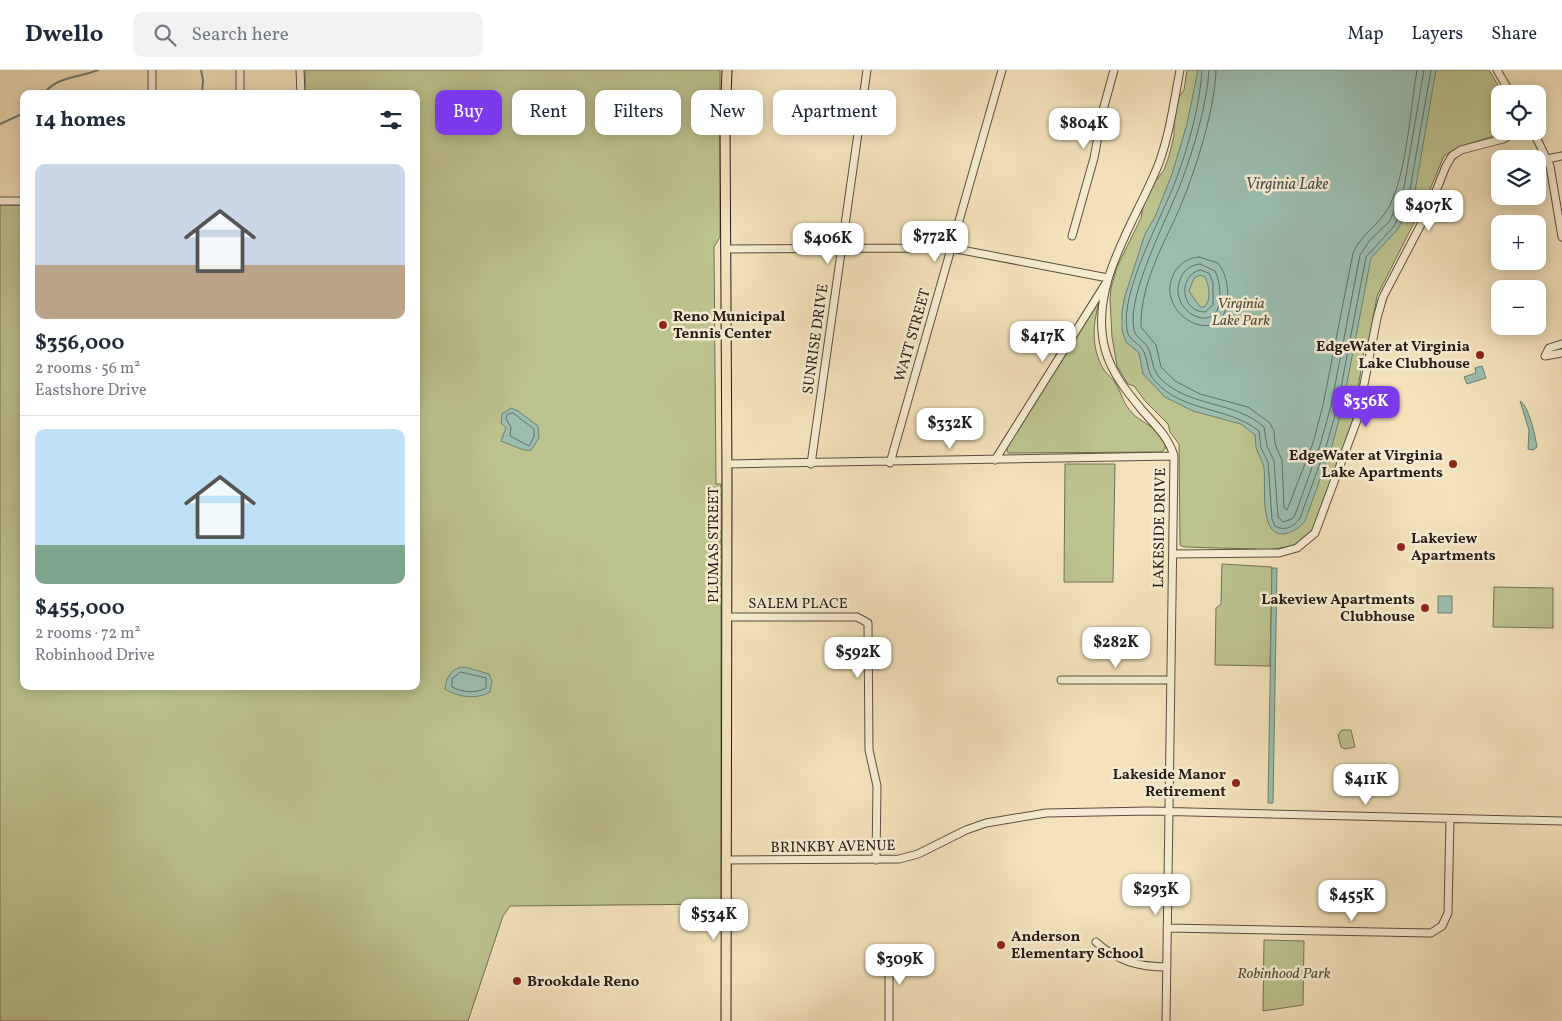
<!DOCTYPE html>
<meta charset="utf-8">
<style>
body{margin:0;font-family:Vollkorn,serif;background:#f2f2f3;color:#1f2937;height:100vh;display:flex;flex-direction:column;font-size:19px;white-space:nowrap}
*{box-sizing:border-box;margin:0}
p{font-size:16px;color:#747a83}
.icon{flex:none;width:28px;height:28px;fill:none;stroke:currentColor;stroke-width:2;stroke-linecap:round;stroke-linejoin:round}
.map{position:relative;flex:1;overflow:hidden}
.panel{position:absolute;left:20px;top:20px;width:400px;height:600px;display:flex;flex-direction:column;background:#fff;border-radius:10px;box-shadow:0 2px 12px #0003}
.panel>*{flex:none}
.hud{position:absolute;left:435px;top:20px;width:475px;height:45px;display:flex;gap:10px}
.fabs{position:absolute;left:1491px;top:15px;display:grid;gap:10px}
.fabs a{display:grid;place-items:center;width:55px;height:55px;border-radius:10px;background:#fff;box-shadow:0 2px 12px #0003;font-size:25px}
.price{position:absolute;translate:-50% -42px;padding:0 11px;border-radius:10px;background:#fff;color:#222;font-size:16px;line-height:32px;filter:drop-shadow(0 1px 2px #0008)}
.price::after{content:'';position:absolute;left:50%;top:30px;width:15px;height:11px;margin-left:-8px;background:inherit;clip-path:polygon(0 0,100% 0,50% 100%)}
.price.current{background:#7c3aed;color:#fff}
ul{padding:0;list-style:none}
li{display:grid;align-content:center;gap:10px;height:265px;padding:0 15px}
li+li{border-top:1px solid #e0e1e3}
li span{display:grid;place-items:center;height:155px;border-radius:10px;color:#555}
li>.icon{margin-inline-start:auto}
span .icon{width:90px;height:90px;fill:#fffc;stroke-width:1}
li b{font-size:21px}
h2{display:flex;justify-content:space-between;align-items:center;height:60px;padding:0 15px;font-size:21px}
.tag{padding:0 18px;border-radius:10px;background:#fff;box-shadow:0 2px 12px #0003;font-size:18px;line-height:45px}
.tag.current{background:#7c3aed;color:#fff}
header{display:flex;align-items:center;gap:30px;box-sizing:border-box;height:70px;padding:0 25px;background:#fff;border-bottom:1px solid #e0e1e3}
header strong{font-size:24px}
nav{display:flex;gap:28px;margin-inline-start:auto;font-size:18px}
.search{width:350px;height:45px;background:#f2f2f3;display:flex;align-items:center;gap:12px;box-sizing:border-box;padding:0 18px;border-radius:10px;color:#747a83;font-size:19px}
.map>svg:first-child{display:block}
.green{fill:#bdc38f;stroke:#727054}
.water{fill:#9bbeaf;stroke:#6d7e73;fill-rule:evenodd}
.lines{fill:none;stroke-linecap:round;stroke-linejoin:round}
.shore{stroke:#626e64;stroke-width:1}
.stream{stroke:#6d7e73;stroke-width:2}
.minor-casing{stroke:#5b4e41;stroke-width:9}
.major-casing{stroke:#281d18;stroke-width:11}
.minor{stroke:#f7ecd3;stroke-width:7}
.major{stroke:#f3e2bc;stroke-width:9}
.poi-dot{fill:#8f2418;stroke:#f7ecd3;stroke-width:2}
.labels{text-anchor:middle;stroke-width:5;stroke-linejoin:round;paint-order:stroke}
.park-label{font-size:15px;font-style:italic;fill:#554f3c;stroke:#f7ecd3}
.poi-label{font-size:15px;font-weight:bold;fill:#281d18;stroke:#f7ecd3;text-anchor:start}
.street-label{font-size:15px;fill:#281d18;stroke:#f7ecd3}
.water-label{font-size:16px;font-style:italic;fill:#50554d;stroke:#f7ecd3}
</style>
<header>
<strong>Dwello</strong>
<div class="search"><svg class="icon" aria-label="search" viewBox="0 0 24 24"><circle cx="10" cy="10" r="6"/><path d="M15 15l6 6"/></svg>Search here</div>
<nav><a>Map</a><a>Layers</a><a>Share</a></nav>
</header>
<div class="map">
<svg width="1562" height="951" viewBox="0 0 1562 951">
<rect width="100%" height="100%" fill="#f3e2bc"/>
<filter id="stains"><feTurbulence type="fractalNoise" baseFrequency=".004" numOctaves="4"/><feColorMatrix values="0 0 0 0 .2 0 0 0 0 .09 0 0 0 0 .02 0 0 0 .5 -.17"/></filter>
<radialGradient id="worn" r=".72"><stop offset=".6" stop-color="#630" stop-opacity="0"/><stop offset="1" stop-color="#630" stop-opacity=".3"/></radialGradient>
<path class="green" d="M305,0H720V167L714,177L716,414H721V834L510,836L503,846L468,951H0V135H24V616H416V24H305Z
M1187,0H1489L1503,24H1500V61H1510L1458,77L1444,86L1426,129L1377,226L1369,271L1365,276L1352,354L1314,458L1298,473L1291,476L1263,481L1256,479L1184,477L1180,475L1179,374L1170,362L1168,354L1146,332L1134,316L1128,314L1117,296L1112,267L1110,229L1111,218L1117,197L1141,148L1143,136L1155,112L1164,100L1169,86L1174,66V52L1179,27L1184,20Z
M1098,229H1100C1093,252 1090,277 1104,300C1107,305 1113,308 1116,314C1123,326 1122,332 1133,344C1143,354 1167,361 1165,379L1161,382L1008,383L1006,376Z
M1065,394H1115L1113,512H1064Z
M1222,494L1272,497L1270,596L1215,595L1216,538L1221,534Z
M1494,517L1553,518V558L1493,557Z
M1342,660H1351L1355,677L1345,679L1341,677L1338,665Z
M1264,870L1304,871L1303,935L1263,941Z"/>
<path class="water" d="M1198,0H1436L1414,127L1398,159L1371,188L1342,339L1331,379L1305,451C1299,458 1293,463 1282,464C1259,464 1266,414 1264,398C1263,391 1259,387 1257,380C1255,376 1256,370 1255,365L1241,354L1193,341L1165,327L1143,304L1139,283L1126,272L1122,260V241L1125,226L1145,164L1155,147L1172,104L1187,54ZM1200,205L1205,207C1209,216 1212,230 1204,237H1200L1189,221L1194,208Z
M1482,296L1486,308L1467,314L1464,307L1476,303L1475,298Z
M1520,331C1529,336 1535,365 1537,377L1533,380L1528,379L1529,360Z
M511,338L518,341L538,356L539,368L531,380C524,382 510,374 501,371L506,358L501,353L502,344Z
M1272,498H1277L1273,733H1268Z
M1438,526H1452V543H1438Z
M465,597L489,604L492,611L490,622C476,630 458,627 445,619C446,607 452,597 465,597Z"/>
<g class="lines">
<path class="shore" d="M1202,0C1200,35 1189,74 1177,107C1163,146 1120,220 1127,260C1129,271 1138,272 1143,280C1149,291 1146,302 1155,311C1183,343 1228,336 1259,361L1261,378L1268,392L1272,449L1275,456C1285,462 1295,456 1300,448L1326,377L1337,338L1366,187L1394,156L1409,125L1431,0
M1209,0C1207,34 1194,78 1182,110C1169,146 1126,224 1134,260C1136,269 1146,271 1149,280C1153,290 1152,299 1160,308C1189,338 1234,330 1264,357L1267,376L1274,391L1278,447L1283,452L1292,449L1295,445L1320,375L1331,336L1360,185L1370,170L1389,152L1403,123L1424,0
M1216,0C1215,43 1191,116 1172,155C1157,186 1140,222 1141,257L1156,275L1161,297L1175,311L1200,324L1248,337L1270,353L1274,361L1275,374L1282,390L1284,438L1287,440L1313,373L1323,335L1353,183C1361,164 1380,154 1389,137C1407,101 1410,41 1417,0
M1199,187L1218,193C1227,204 1229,221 1227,234C1219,282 1149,241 1176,200C1182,192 1189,188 1199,187Z
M1200,194L1215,201C1219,209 1220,218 1220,227C1219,268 1167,242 1180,210C1183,200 1191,195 1200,194Z
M1200,200L1209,203L1213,213V235L1205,242C1181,242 1177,206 1200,200Z
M513,343L534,359V367L529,376L510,366L511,357L506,349L507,345Z
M461,602L486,608V618C475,624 462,622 452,617V609Z"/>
<path class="stream" d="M201,0L203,10L202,24
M44,24C56,6 79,8 98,0
M0,54L24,43"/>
<g class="minor-casing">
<path id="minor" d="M240,0V24
M300,0L301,24
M1497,0L1511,24
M152,24V0
M1533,61L1550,96L1562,167
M1547,89L1562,86
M0,131H24
M1072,166L1094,88L1103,40L1114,0
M726,179L951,178L1108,208
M1562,274L1549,278L1545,286L1562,283
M995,390L1106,213
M890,393L1002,0
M727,394L1174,386
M811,394L867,0
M1173,484L1279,483L1297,478L1315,463L1357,350L1377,248L1383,227L1428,141L1446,96L1452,86L1461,80L1503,69L1519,61
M727,547H857L868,553L869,680L877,716L876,790
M1061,610H1171
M726,790L899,789L918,784L966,760L986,753L1046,743L1149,741L1562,751
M1167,858L1431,863L1442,856L1448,843L1450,749
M1096,872C1117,891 1139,897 1167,897
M883,889L889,903V951
M1166,951L1174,386C1168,366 1155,355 1142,340C1127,322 1111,302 1105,279C1088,214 1137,150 1159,93C1170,63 1174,31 1180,0"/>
</g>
<g class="major-casing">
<path id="major" d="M726,951L727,413L725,52L727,0"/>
</g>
<use href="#minor" class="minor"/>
<use href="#major" class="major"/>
</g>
<g class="poi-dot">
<circle cx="663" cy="255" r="5"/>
<circle cx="1480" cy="285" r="5"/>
<circle cx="1453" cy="394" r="5"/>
<circle cx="1401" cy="477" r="5"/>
<circle cx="1425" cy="538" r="5"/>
<circle cx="1236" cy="713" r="5"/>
<circle cx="1001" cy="875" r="5"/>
<circle cx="517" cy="911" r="5"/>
</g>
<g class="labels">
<g class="park-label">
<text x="1241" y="238">Virginia<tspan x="1241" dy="17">Lake Park</tspan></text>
<text x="1284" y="908">Robinhood Park</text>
</g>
<g class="poi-label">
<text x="673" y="251">Reno Municipal<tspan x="673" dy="17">Tennis Center</tspan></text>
<text x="1470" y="281" text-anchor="end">EdgeWater at Virginia<tspan x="1470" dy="17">Lake Clubhouse</tspan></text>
<text x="1443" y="390" text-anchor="end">EdgeWater at Virginia<tspan x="1443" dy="17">Lake Apartments</tspan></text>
<text x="1411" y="473">Lakeview<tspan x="1411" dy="17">Apartments</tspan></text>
<text x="1415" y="534" text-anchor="end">Lakeview Apartments<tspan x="1415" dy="17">Clubhouse</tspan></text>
<text x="1226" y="709" text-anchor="end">Lakeside Manor<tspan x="1226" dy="17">Retirement</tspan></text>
<text x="1011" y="871">Anderson<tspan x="1011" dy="17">Elementary School</tspan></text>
<text x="527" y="916">Brookdale Reno</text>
</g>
<g class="street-label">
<text transform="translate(912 265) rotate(-74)" y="5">WATT STREET</text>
<text transform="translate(815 269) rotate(-82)" y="5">SUNRISE DRIVE</text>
<text transform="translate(1159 458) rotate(-89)" y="5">LAKESIDE DRIVE</text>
<text transform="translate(713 475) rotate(-90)" y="5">PLUMAS STREET</text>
<text x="798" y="538">SALEM PLACE</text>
<text transform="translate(833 776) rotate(-1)" y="5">BRINKBY AVENUE</text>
</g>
<g class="water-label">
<text x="1287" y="119">Virginia Lake</text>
</g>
</g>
<rect width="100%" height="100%" filter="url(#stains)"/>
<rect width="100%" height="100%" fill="url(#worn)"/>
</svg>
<div class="fabs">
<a><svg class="icon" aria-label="locate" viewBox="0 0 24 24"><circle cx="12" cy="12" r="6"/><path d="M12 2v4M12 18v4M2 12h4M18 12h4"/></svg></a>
<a><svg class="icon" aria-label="layers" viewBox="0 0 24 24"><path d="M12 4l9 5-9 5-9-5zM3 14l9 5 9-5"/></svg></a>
<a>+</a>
<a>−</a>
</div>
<b class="price" style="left:1084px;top:80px">$804K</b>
<b class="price" style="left:1429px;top:162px">$407K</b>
<b class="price" style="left:935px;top:193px">$772K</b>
<b class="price" style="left:828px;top:195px">$406K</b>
<b class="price" style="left:1043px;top:293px">$417K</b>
<b class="price current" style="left:1366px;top:358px">$356K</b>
<b class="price" style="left:950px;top:380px">$332K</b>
<b class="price" style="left:1116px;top:599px">$282K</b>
<b class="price" style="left:858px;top:609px">$592K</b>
<b class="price" style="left:1366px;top:736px">$411K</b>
<b class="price" style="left:1156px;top:846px">$293K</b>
<b class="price" style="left:1352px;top:852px">$455K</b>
<b class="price" style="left:714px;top:871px">$534K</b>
<b class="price" style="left:900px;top:916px">$309K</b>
<div class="hud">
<a class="tag current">Buy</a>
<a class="tag">Rent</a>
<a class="tag">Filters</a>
<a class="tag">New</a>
<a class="tag">Apartment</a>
</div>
<section class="panel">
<h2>14 homes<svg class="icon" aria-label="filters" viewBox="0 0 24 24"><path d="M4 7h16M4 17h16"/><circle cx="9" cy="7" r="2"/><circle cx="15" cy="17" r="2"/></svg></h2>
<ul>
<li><span style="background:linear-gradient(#c9d6e8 65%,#b9a48a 0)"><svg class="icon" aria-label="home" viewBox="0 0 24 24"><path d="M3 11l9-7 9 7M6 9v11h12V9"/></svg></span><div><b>$356,000</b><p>2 rooms · 56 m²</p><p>Eastshore Drive</p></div></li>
<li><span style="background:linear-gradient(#bfe0f5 75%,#7fa58c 0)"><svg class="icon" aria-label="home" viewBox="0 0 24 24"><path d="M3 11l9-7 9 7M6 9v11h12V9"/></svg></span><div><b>$455,000</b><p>2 rooms · 72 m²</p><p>Robinhood Drive</p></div></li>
</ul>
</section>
</div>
